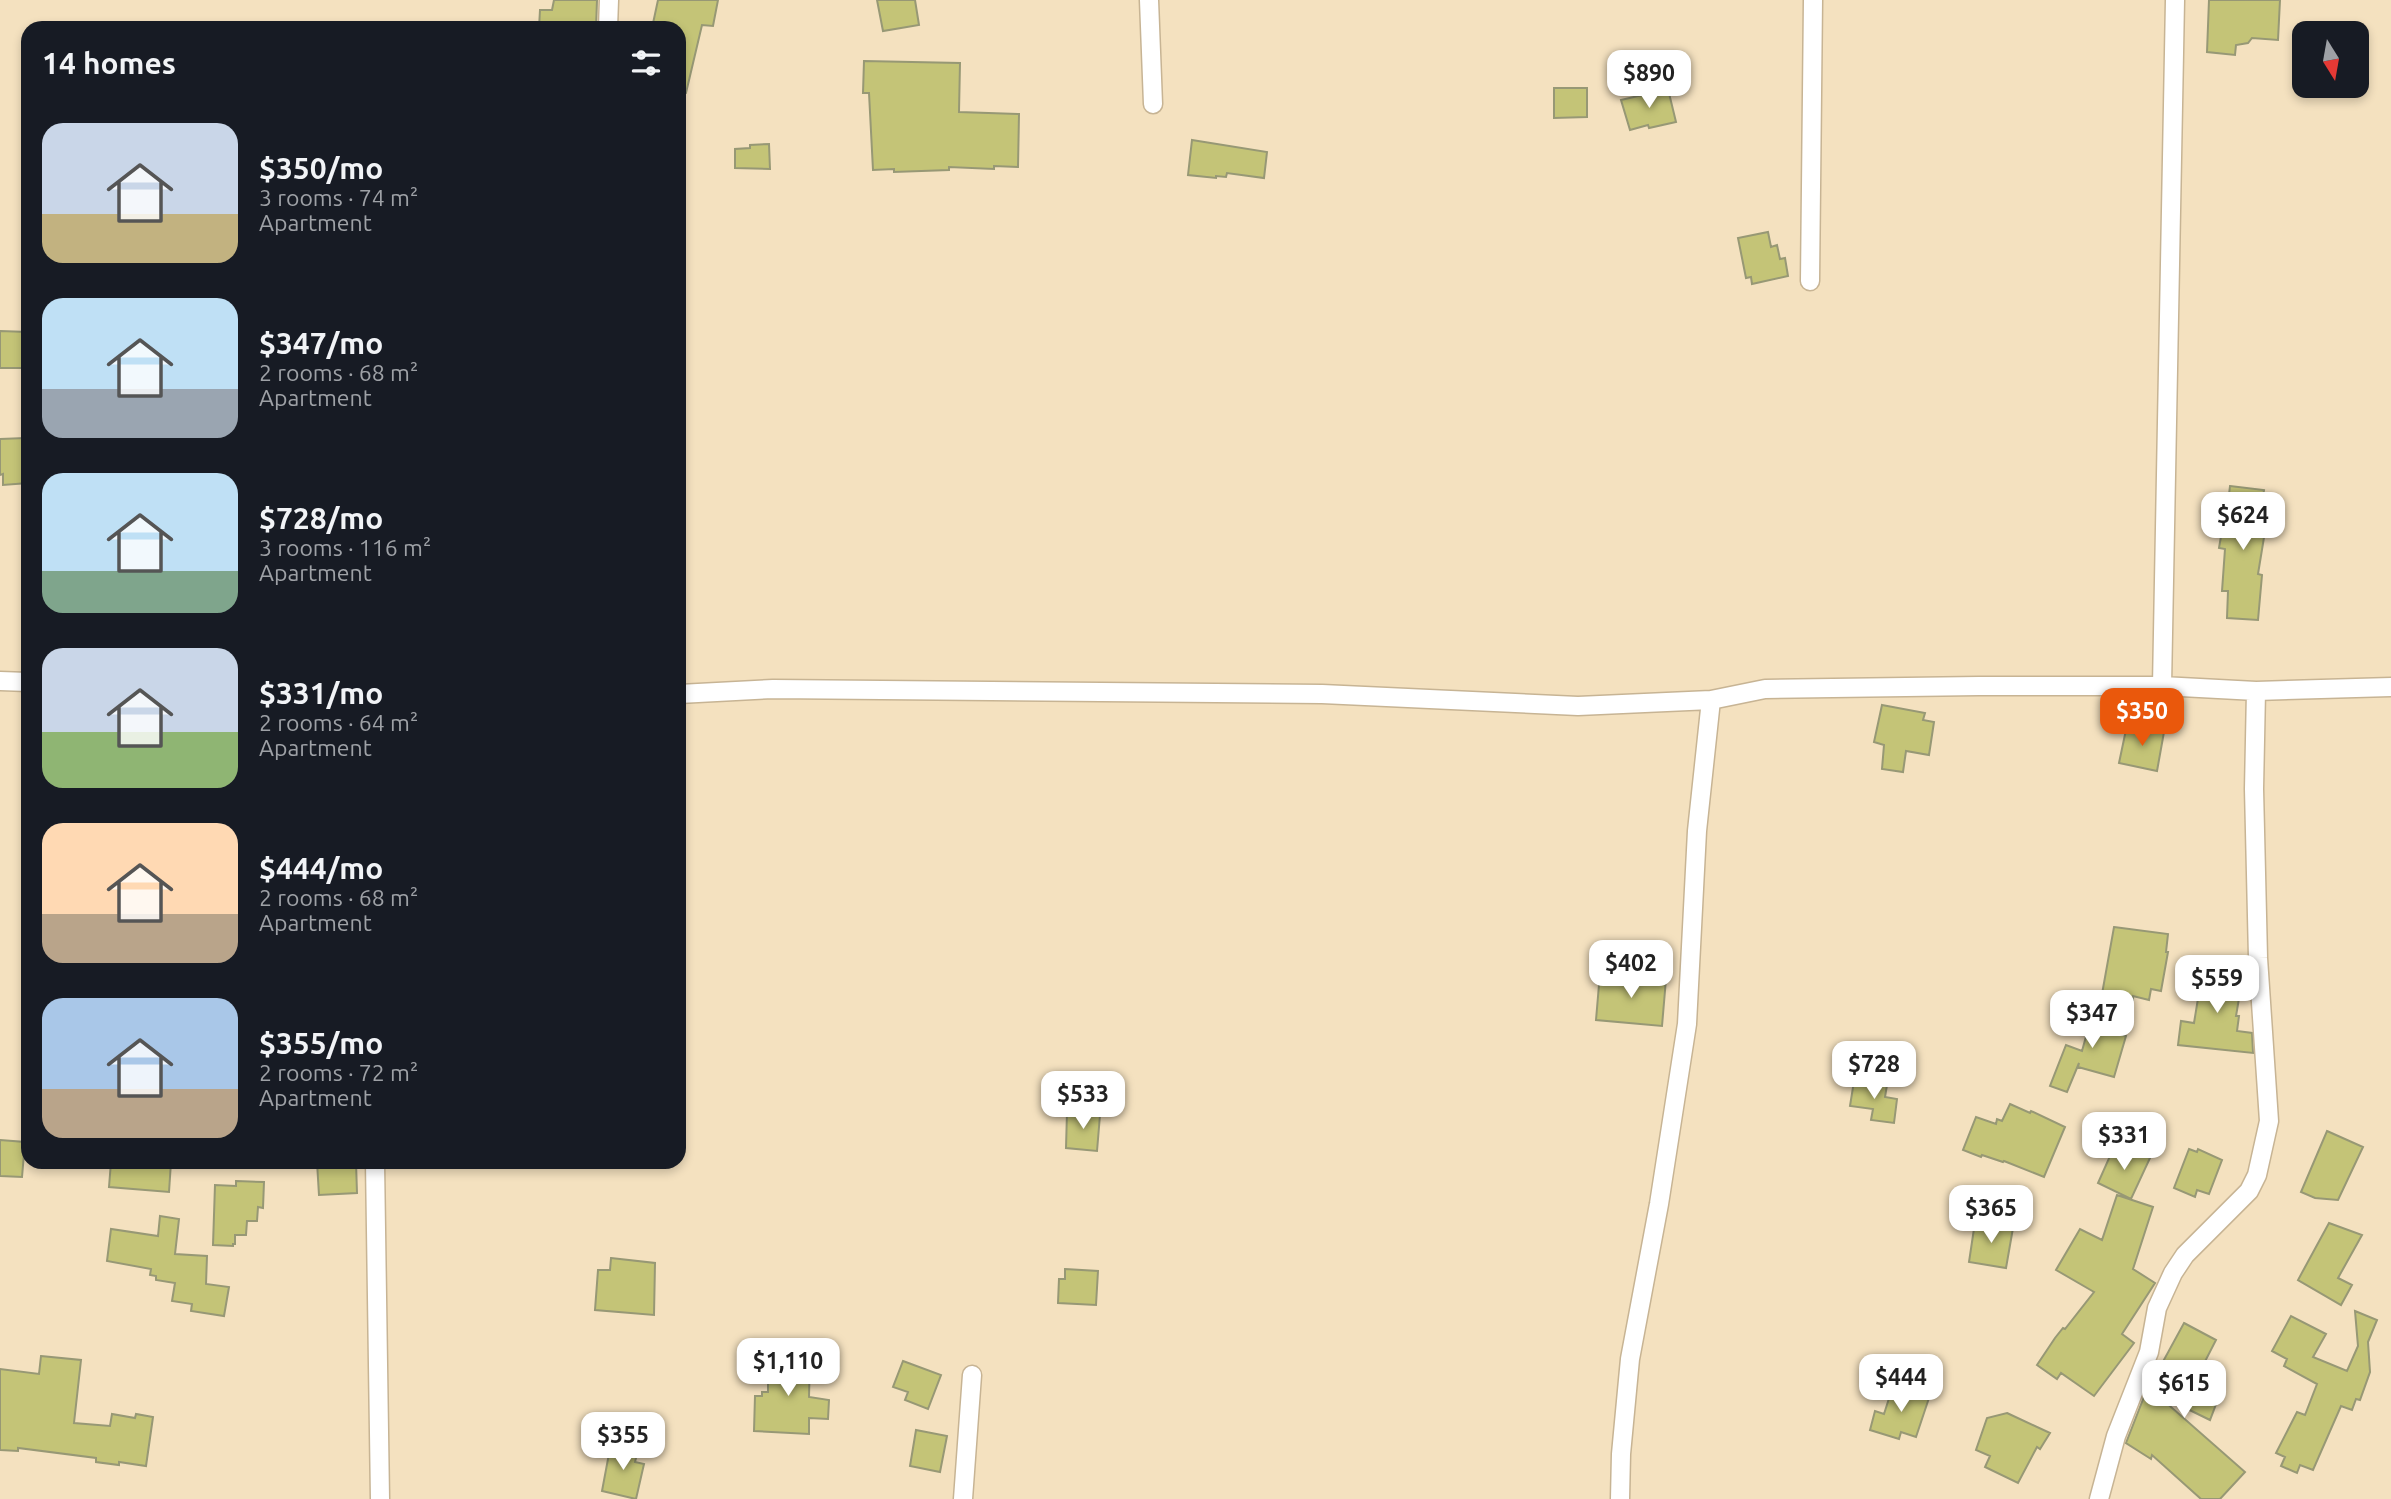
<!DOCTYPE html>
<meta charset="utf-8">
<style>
body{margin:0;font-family:Ubuntu,sans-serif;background:#242831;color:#f1f3f6;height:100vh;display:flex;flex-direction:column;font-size:26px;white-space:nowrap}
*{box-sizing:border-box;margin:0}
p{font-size:23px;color:#9ea1a6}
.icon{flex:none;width:38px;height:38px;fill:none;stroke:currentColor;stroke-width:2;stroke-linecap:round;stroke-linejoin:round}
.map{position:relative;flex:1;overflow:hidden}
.side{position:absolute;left:21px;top:21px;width:665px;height:1148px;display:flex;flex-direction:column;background:#171b24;border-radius:21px;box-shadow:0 4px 10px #0003}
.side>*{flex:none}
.needle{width:46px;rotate:169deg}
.fabs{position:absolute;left:2292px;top:21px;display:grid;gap:14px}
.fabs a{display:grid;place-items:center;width:77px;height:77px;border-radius:14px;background:#171b24;box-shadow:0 4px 10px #0003;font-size:35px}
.price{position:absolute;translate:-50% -60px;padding:0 16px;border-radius:14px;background:#fff;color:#222;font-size:23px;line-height:46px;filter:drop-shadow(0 2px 4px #0008)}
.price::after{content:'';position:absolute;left:50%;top:42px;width:21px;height:16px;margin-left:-10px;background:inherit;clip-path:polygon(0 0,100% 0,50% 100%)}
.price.on{background:#ea580c;color:#fff}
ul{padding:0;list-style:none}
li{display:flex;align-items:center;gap:21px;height:175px;padding:0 21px}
li span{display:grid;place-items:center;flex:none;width:196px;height:140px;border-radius:21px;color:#555}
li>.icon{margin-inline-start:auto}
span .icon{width:84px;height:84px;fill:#fffc;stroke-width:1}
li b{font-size:30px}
h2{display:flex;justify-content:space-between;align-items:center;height:84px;padding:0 21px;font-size:30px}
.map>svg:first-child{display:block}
.building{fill:#c4c477;stroke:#979875;stroke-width:2}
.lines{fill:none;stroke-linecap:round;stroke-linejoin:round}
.street-casing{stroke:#c7b494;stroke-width:21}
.street{stroke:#fff;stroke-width:18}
</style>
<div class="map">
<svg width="2391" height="1499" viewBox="0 0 2391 1499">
<rect width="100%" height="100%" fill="#f4e1bf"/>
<path class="building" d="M554,0H597L596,28H539L540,10H552Z
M658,0H718L713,26L702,25L686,93L679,92V28H652Z
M877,0H915L919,25L883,31Z
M2209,0H2280L2278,40L2252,38L2248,43L2236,45L2235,55L2207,52Z
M864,61L960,63L959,112L1019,114L1018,167L994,166V169L949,167V170L894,172V169L873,170L869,93H863Z
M1554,88H1587V117L1554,118Z
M1668,89L1676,122L1649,128L1648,125L1630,130L1621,100Z
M1192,140L1267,152L1264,178L1227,173L1226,177L1216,176V178L1188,175Z
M769,144L770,169L735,168V149L750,148V145Z
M1768,232L1771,247L1777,245L1780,259L1785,258L1788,276L1752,284L1751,277L1746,278L1738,238Z
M0,331L28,332V368H0Z
M25,438L28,483L3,485V474L0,475V439Z
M2230,486L2264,490L2260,518L2267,519L2258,574L2262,575L2258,620L2227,618L2228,591H2222L2225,549L2219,548L2224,519L2226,520Z
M1882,705L1925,713L1923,720L1934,722L1929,755L1906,751L1903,772L1882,769L1884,745L1874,742Z
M2127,725L2164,732L2157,771L2119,763Z
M2114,927L2168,934L2166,952H2168L2161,991L2151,989L2149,1000L2133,996V1000L2102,994Z
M2203,968L2243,975L2236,1016H2239L2237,1031L2252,1033L2253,1053L2178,1045L2181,1021L2194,1023Z
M1600,973L1666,979L1662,1026L1596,1020Z
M2095,1004L2114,1008L2111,1032L2126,1036L2114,1077L2078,1067L2079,1063L2067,1092L2050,1086L2066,1045L2082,1051Z
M1854,1081L1887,1085L1885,1097L1897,1099L1894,1123L1871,1120L1873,1109L1850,1106Z
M2010,1104L2030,1113L2031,1111L2065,1127L2044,1177L2004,1161L2003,1162L1982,1155L1981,1157L1963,1150L1976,1117L1996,1124L1997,1119L2002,1121Z
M1067,1112L1100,1115L1097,1151L1066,1148Z
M2327,1131L2363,1147L2338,1200L2315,1198L2301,1192Z
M0,1140L25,1142L22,1177L0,1176Z
M2114,1147L2126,1153L2128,1148L2150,1158L2131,1199L2098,1183Z
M2189,1149L2197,1152L2198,1149L2222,1160L2209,1194L2197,1190L2195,1197L2174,1188Z
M111,1162H171L169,1192L109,1187Z
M317,1162H356L357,1193L319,1195Z
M236,1181L264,1182L263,1208L258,1207L257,1221H247L246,1235H235V1244H233V1246L213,1245L215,1185L236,1186Z
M2117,1195L2153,1207L2133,1269L2155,1283L2122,1334L2134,1343L2094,1396L2061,1373L2057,1379L2037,1365L2055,1338L2063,1328L2065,1329L2094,1292L2056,1270L2080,1229L2102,1240Z
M160,1216L179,1219L175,1254L207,1256L206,1284L229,1287L224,1316L191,1311L192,1304L172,1301L175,1283L156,1280V1276L150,1275L151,1269L107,1261L111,1229L158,1236Z
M1975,1222L2013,1228L2006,1268L1969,1262Z
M2329,1223L2362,1235L2338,1278L2352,1285L2341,1305L2298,1280Z
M611,1258L655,1263L654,1315L595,1310L598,1270H610Z
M1065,1269L1098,1271L1096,1305L1058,1303L1059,1279H1065Z
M2355,1311L2377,1320L2368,1342L2370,1372L2360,1400L2356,1399L2352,1410L2341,1406L2313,1470L2300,1465L2297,1473L2281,1466L2285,1457L2276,1453L2297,1412L2305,1415L2317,1384L2284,1366L2287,1359L2272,1351L2291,1316L2326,1334L2313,1357L2347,1371L2358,1346Z
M2184,1323L2216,1340L2195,1381L2221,1391L2210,1420L2165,1398L2163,1400L2245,1472L2220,1499H2201L2152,1455L2151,1459L2126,1443L2151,1379L2153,1380Z
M41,1356L81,1360L74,1423L110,1426L112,1414L135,1418L136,1414L153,1417L146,1466L119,1462V1465L96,1462V1458L18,1448V1451L0,1450V1369L39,1374Z
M768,1356H810L809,1397L829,1400L828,1419L809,1418V1434L754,1431L755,1396H762V1392H768Z
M903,1361L941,1375L928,1409L905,1400L908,1392L893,1387Z
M1893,1386L1929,1398L1916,1437L1901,1432L1899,1439L1870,1430L1875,1411L1884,1414Z
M2007,1413L2050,1433L2040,1449L2037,1447L2018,1483L1985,1467L1990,1456L1976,1450L1987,1418Z
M916,1430L947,1436L940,1472L910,1466Z
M611,1443L638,1450L635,1462L644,1464L636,1499L602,1491Z"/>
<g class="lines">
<g class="street-casing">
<path id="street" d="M1149,0L1153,104
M608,28L609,0
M1810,281L1813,0
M0,681L28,682
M2162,686L2175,0
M679,694L773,689L1322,694L1578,706L1711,700L1765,689L1979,686H2162L2256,691L2391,687
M375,1162L380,1499
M963,1499L972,1375
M1620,1499L1621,1454L1630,1359L1659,1204L1687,1024L1697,831L1711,700
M2099,1499L2116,1436L2149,1352L2157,1308L2173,1273L2185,1255L2249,1191L2257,1175L2269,1121L2258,958L2254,789L2256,691"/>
</g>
<use href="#street" class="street"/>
</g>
</svg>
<div class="fabs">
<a><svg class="needle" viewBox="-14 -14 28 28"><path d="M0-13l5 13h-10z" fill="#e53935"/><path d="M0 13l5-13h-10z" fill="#9ea1a6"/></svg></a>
</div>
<b class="price" style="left:1649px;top:110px">$890</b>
<b class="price" style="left:2243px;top:552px">$624</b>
<b class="price on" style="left:2142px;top:748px">$350</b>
<b class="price" style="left:1631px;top:1000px">$402</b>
<b class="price" style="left:2217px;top:1015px">$559</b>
<b class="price" style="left:2092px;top:1050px">$347</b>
<b class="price" style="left:1874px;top:1101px">$728</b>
<b class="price" style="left:1083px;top:1131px">$533</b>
<b class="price" style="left:2124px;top:1172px">$331</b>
<b class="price" style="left:1991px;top:1245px">$365</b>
<b class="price" style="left:788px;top:1398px">$1,110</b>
<b class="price" style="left:1901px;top:1414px">$444</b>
<b class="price" style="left:2184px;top:1420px">$615</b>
<b class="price" style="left:623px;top:1472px">$355</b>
<section class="side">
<h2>14 homes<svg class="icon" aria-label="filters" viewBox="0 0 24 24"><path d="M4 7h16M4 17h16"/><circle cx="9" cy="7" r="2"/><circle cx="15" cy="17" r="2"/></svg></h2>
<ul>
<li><span style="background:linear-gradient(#c9d6e8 65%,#c2b280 0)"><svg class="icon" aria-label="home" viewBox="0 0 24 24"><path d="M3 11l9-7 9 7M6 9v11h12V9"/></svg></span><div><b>$350/mo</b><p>3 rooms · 74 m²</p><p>Apartment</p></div></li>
<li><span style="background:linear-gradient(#bfe0f5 65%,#9aa5b1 0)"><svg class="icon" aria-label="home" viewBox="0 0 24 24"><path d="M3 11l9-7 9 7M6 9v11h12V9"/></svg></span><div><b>$347/mo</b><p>2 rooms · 68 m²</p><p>Apartment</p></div></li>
<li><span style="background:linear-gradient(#bfe0f5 70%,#7fa58c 0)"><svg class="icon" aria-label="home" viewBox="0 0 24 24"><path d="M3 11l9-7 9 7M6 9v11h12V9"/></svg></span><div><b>$728/mo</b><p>3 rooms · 116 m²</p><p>Apartment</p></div></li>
<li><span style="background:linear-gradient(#c9d6e8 60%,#8fb573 0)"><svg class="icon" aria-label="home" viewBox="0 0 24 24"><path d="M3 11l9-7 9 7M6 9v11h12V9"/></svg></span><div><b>$331/mo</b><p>2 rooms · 64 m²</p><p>Apartment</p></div></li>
<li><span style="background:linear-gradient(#ffd9b3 65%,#b9a48a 0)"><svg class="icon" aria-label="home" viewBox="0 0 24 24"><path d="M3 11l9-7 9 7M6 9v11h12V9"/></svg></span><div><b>$444/mo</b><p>2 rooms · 68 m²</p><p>Apartment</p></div></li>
<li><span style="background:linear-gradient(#a9c7e8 65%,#b9a48a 0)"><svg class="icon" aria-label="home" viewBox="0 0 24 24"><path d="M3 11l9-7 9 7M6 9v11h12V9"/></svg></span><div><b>$355/mo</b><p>2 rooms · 72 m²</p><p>Apartment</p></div></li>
</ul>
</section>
</div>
